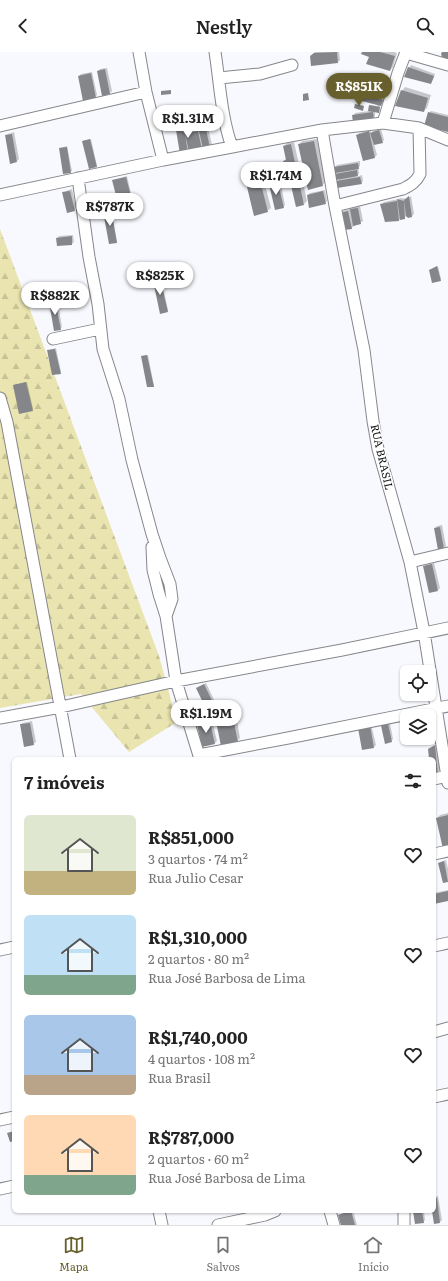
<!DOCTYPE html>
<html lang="pt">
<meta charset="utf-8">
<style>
body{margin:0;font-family:Literata,serif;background:#f6f6f6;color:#222;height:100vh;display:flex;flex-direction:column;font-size:15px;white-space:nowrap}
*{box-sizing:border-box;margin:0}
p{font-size:13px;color:#767676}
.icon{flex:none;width:22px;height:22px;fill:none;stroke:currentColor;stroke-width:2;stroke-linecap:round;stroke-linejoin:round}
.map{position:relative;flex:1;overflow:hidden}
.panel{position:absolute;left:12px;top:705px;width:424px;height:456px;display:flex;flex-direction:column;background:#fff;border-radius:6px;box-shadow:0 1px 3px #0004}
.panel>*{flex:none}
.controls{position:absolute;left:400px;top:613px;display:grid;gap:8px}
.controls a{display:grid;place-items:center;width:36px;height:36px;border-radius:6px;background:#fff;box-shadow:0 1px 3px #0004;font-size:20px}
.price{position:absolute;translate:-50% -34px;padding:0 9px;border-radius:14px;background:#fff;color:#222;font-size:13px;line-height:26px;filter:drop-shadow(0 1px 2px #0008)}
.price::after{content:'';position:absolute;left:50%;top:24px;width:12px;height:9px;margin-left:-6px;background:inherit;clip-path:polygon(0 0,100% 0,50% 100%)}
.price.on{background:#67602d;color:#fff}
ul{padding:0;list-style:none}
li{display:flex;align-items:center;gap:12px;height:100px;padding:0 12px}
li span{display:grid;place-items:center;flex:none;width:112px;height:80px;border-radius:6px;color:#555}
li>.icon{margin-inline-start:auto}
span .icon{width:48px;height:48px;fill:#fffc;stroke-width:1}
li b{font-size:17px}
h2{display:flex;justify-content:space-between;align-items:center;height:48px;padding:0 12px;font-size:17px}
header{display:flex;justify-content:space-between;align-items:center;height:52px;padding:0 12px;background:#fff;font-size:18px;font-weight:600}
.tab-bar{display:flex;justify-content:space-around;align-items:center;height:56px;border-top:1px solid #e0e0e0;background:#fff;font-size:11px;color:#767676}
.tab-bar a{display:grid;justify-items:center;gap:2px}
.tab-bar .on{color:#67602d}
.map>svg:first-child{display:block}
.forest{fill:url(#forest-firs)}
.shadow{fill:#0003}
.building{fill:#84868a}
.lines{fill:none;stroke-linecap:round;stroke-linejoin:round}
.minor-casing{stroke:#86878b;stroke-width:13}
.minor{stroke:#fff;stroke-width:11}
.labels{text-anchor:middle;stroke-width:3;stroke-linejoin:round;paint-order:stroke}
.street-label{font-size:11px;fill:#131315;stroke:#fff}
</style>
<header><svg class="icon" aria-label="back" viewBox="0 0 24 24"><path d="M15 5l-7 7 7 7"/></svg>Nestly<svg class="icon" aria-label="search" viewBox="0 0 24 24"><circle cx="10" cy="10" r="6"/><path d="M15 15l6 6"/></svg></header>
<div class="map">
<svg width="448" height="1173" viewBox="0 0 448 1173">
<defs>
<pattern id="forest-firs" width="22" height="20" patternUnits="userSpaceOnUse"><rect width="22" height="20" fill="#eae4b0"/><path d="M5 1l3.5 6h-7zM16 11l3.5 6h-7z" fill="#c8c396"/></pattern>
</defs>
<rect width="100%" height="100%" fill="#f7f9fe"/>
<path class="forest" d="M0,177L159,604L177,670L129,700L81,642L0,656Z"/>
<path class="shadow" d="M315,0H339L340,8L338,10L313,2Z
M363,0H394L397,1L393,15L390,18Z
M411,13L435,22L433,28L431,30L409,16Z
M107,16L112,39L110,41L98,19L100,17Z
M92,20L97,43L95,45L79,24L81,22Z
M358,23L387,31L383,44L384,46L383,51L380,53L379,59H375V64L373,66L353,64L355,61L369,59L371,53L377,54L378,52L360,45L354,41L356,39L354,38L355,35L358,32L356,25Z
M405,35L431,43L427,56L423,59L402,39Z
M431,59L448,63V79L429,61Z
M184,69L185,73L192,71L194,78L200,77V80L205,76L204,73L207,71L212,93L210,95L187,100L176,72L178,70Z
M381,77L384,88L382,90L374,92L377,103L375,105L357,83L359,81L370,78L371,81L373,79Z
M14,80L19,107L17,109L6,84L8,82Z
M91,87L97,114V115L83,89Z
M317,87L326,130L322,133L299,93L302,89Z
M294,90L307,149L304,152L290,124L269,118L272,115L284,112V109L287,106L284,94L287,91Z
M67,94L72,119L64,121L60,96Z
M360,109V114L358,116L359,121L356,125L362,123L363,129L361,131L337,130L340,126L337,127L335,115L337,113Z
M261,121L262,128L260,130L264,129L271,156L267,159L248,136L252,132L246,125L248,123Z
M127,124L133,150L132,151L113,128Z
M280,129L285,153L283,155L271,133L273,131Z
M72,137L76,156L74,158L64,141L66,139Z
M325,138L327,149L325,151L308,143L310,141Z
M411,144L414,162L412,164H407L399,168L385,169L382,152L384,150L399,147L400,146L407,147Z
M360,154L363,169L351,176L341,161L343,159Z
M111,157L117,189L116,190L104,159Z
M73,183L74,190L72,192L57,186L59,184Z
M438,214L441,227V228L431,218Z
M161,226L168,258L167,259L154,228Z
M57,247L62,275L60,277L50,250L52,248Z
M56,296L61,320L60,321L49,298Z
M148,303L154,334H153L143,304Z
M27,330L33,357V358L14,333Z
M442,473L446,494L444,496L435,476L437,474Z
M434,511L440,536L438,538L424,515L426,513Z
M206,631L217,654L215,656L197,636Z
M235,658L240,686L237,689L216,665L219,661Z
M389,666L393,687L391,689L381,669Z
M32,669L36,690L33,692L21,673L23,671Z
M212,669L217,689L215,691L198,673L200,671Z
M371,672L376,693L374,695L363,697Z
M437,692L440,720L438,722L434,707H430L429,697Z
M448,761V794L437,766L440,763Z
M434,782L436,792L434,795Z
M446,808L448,817V829L443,830L439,811Z
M448,838V848L434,851V841Z
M438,1144L442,1168L440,1170L433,1159L434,1145Z
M347,1159H353L357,1173H342L339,1163Z
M414,1159H424L425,1168L423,1170Z"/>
<path class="building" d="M337,0L338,11L311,14L310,4L314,1Z
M362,0H380L395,4L390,19L366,12L369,5L361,2Z
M442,0H448V8H443L441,2Z
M408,15L434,24L431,32L404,25Z
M105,17L110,42L102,44L97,19Z
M91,21L96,46L83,49L78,24Z
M356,25L386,33L384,41L353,32Z
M354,35L384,42L383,46L353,39Z
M171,38V42L161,43V39Z
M401,38L428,46L424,60L395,54Z
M353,40L383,48L381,54L358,48L359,46L352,44Z
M308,41L309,48L303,49V42Z
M355,52L364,54L363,59L354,56Z
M369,53L380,55L379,61L368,59Z
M373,60L374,67L353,70L352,63Z
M428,60L448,65V80L424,74Z
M182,71L183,74L191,73L192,80L198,79L202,98L189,100L184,77L188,101L180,102L175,72Z
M205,72L210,96L203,97L199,79L204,77L203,73Z
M379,78L383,91L374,93L370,81Z
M369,79L375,106L363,109L356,83Z
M12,82L17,110L10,112L5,83Z
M90,87L97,115L89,117L82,89Z
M314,89L323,134L308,138L298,92Z
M291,92L304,153L296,155L289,125L271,129L268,118L284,114L283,109L286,108L283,94Z
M67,95L71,121L63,122L59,96Z
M358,111L359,117L335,121L334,115Z
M357,118L358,124L336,128L335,122Z
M259,122L261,131L247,134L245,125Z
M126,125L133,152L119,155L112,128Z
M360,125L362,132L337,136L336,129Z
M278,131L284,156L275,158L269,132Z
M261,132L268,160L254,164L247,135Z
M70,139L75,159L67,161L62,140Z
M323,139L326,152L309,156L307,143Z
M409,144L412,165L408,166L406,164L404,148Z
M397,147L404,149L405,167L400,168Z
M397,149L399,169L385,170L380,152Z
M358,156L361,172L353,174L350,157Z
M111,157L117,191L109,192L103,159Z
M348,159L352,177L344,178L340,161Z
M72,184V193L57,194L56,186Z
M437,214L441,229L432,231L429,218Z
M160,226L168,260L160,262L153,228Z
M55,248L61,278L54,279L49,250Z
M55,297L61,322L52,323L47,298Z
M147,303L154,335H147L141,304Z
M26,330L33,359L19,362L13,333Z
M440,475L444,497L438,498L434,476Z
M432,512L438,539L429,541L423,514Z
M204,632L216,657L208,661L196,636Z
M232,661L238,690L221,694L215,664Z
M387,667L392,690L385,692L380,669Z
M210,670L215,692L202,695L197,673Z
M30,671L34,693L24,695L20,672Z
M370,673L374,696L362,698L358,676Z
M407,678V686H412L413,690L406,692L403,679Z
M435,693L438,723L434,725V707H429L428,697Z
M448,763V795L443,797L436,766Z
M444,809L448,830L443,831L438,811Z
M448,839V849L434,852V842Z
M14,1079V1089L10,1090L7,1081Z
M434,1146H437L440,1171L434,1172L432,1159H434Z
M351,1159L355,1173H341L338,1163Z
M413,1159H422L424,1171L415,1172Z"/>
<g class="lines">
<g class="minor-casing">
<path id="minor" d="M139,0L146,40L163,108
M215,0C220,32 221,64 232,95
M406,1L448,13
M219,26L260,22L292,13
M383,71L398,21L406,0
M0,74L146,40
M322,78L335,154L364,298L373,369L378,397L410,510L424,580L448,731
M78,126L89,205L98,252L103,297L119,347L132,408L152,482L160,506L170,532L172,547L166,564L176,629L200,707
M0,143L163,108L232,95L322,78L383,71L419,76L448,88
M335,154L403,137C411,133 416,130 420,122L419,76
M53,287L100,277
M0,346L7,370L70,707
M152,495L153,518L159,542L166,564
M410,510L448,501
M0,666L61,655L176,629L342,598L448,576
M199,703L288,686L448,654
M434,727L448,724
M434,802L448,799
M434,894L448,891
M0,898L14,895
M434,980L448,976
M434,1045L448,1042
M0,1068L14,1065
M0,1137L14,1134
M159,1159L162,1173
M330,1159L334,1173
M404,1159V1173
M218,1173L265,1163L275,1159"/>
</g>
<use href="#minor" class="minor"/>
</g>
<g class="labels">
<g class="street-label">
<text transform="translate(382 405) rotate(77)" y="4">RUA BRASIL</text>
</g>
</g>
</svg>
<div class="controls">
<a><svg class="icon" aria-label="locate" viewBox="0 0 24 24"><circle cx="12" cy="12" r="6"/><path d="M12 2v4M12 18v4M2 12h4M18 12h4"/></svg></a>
<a><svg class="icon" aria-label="layers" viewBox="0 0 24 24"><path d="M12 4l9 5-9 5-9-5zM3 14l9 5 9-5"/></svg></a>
</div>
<b class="price on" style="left:359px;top:55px">R$851K</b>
<b class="price" style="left:188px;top:87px">R$1.31M</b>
<b class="price" style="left:276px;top:144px">R$1.74M</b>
<b class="price" style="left:110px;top:175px">R$787K</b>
<b class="price" style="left:160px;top:244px">R$825K</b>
<b class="price" style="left:55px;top:264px">R$882K</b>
<b class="price" style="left:206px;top:682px">R$1.19M</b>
<section class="panel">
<h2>7 imóveis<svg class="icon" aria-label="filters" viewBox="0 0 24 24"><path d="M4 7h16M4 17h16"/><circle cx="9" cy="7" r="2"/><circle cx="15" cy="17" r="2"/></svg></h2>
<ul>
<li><span style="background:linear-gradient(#dfe7d0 70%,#c2b280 0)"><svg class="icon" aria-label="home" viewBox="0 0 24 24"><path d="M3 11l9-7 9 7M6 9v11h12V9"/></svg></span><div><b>R$851,000</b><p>3 quartos · 74 m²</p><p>Rua Julio Cesar</p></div><svg class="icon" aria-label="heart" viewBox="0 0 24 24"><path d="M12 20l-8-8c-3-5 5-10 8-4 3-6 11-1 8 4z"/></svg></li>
<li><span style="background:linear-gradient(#bfe0f5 75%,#7fa58c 0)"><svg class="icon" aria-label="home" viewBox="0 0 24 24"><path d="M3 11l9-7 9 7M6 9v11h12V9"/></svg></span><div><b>R$1,310,000</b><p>2 quartos · 80 m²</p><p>Rua José Barbosa de Lima</p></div><svg class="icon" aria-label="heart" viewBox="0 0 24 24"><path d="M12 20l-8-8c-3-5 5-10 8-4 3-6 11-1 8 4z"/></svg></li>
<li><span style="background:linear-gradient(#a9c7e8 75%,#b9a48a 0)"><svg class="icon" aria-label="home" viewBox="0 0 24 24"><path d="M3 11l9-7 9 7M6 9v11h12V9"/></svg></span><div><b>R$1,740,000</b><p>4 quartos · 108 m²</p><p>Rua Brasil</p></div><svg class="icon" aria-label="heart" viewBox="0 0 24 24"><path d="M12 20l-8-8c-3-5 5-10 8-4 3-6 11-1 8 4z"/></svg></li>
<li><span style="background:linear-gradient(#ffd9b3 75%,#7fa58c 0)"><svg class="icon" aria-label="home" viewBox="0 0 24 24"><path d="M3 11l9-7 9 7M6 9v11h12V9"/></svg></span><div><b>R$787,000</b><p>2 quartos · 60 m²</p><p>Rua José Barbosa de Lima</p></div><svg class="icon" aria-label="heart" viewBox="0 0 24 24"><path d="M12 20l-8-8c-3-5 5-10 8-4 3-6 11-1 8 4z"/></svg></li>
</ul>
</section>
</div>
<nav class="tab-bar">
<a class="on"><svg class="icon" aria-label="map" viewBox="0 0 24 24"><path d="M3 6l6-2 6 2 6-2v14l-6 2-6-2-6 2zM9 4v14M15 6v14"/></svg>Mapa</a>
<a><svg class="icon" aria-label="saved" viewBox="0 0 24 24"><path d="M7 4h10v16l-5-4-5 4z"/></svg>Salvos</a>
<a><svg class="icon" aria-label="home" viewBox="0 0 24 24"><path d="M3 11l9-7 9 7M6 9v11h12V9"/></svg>Início</a>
</nav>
